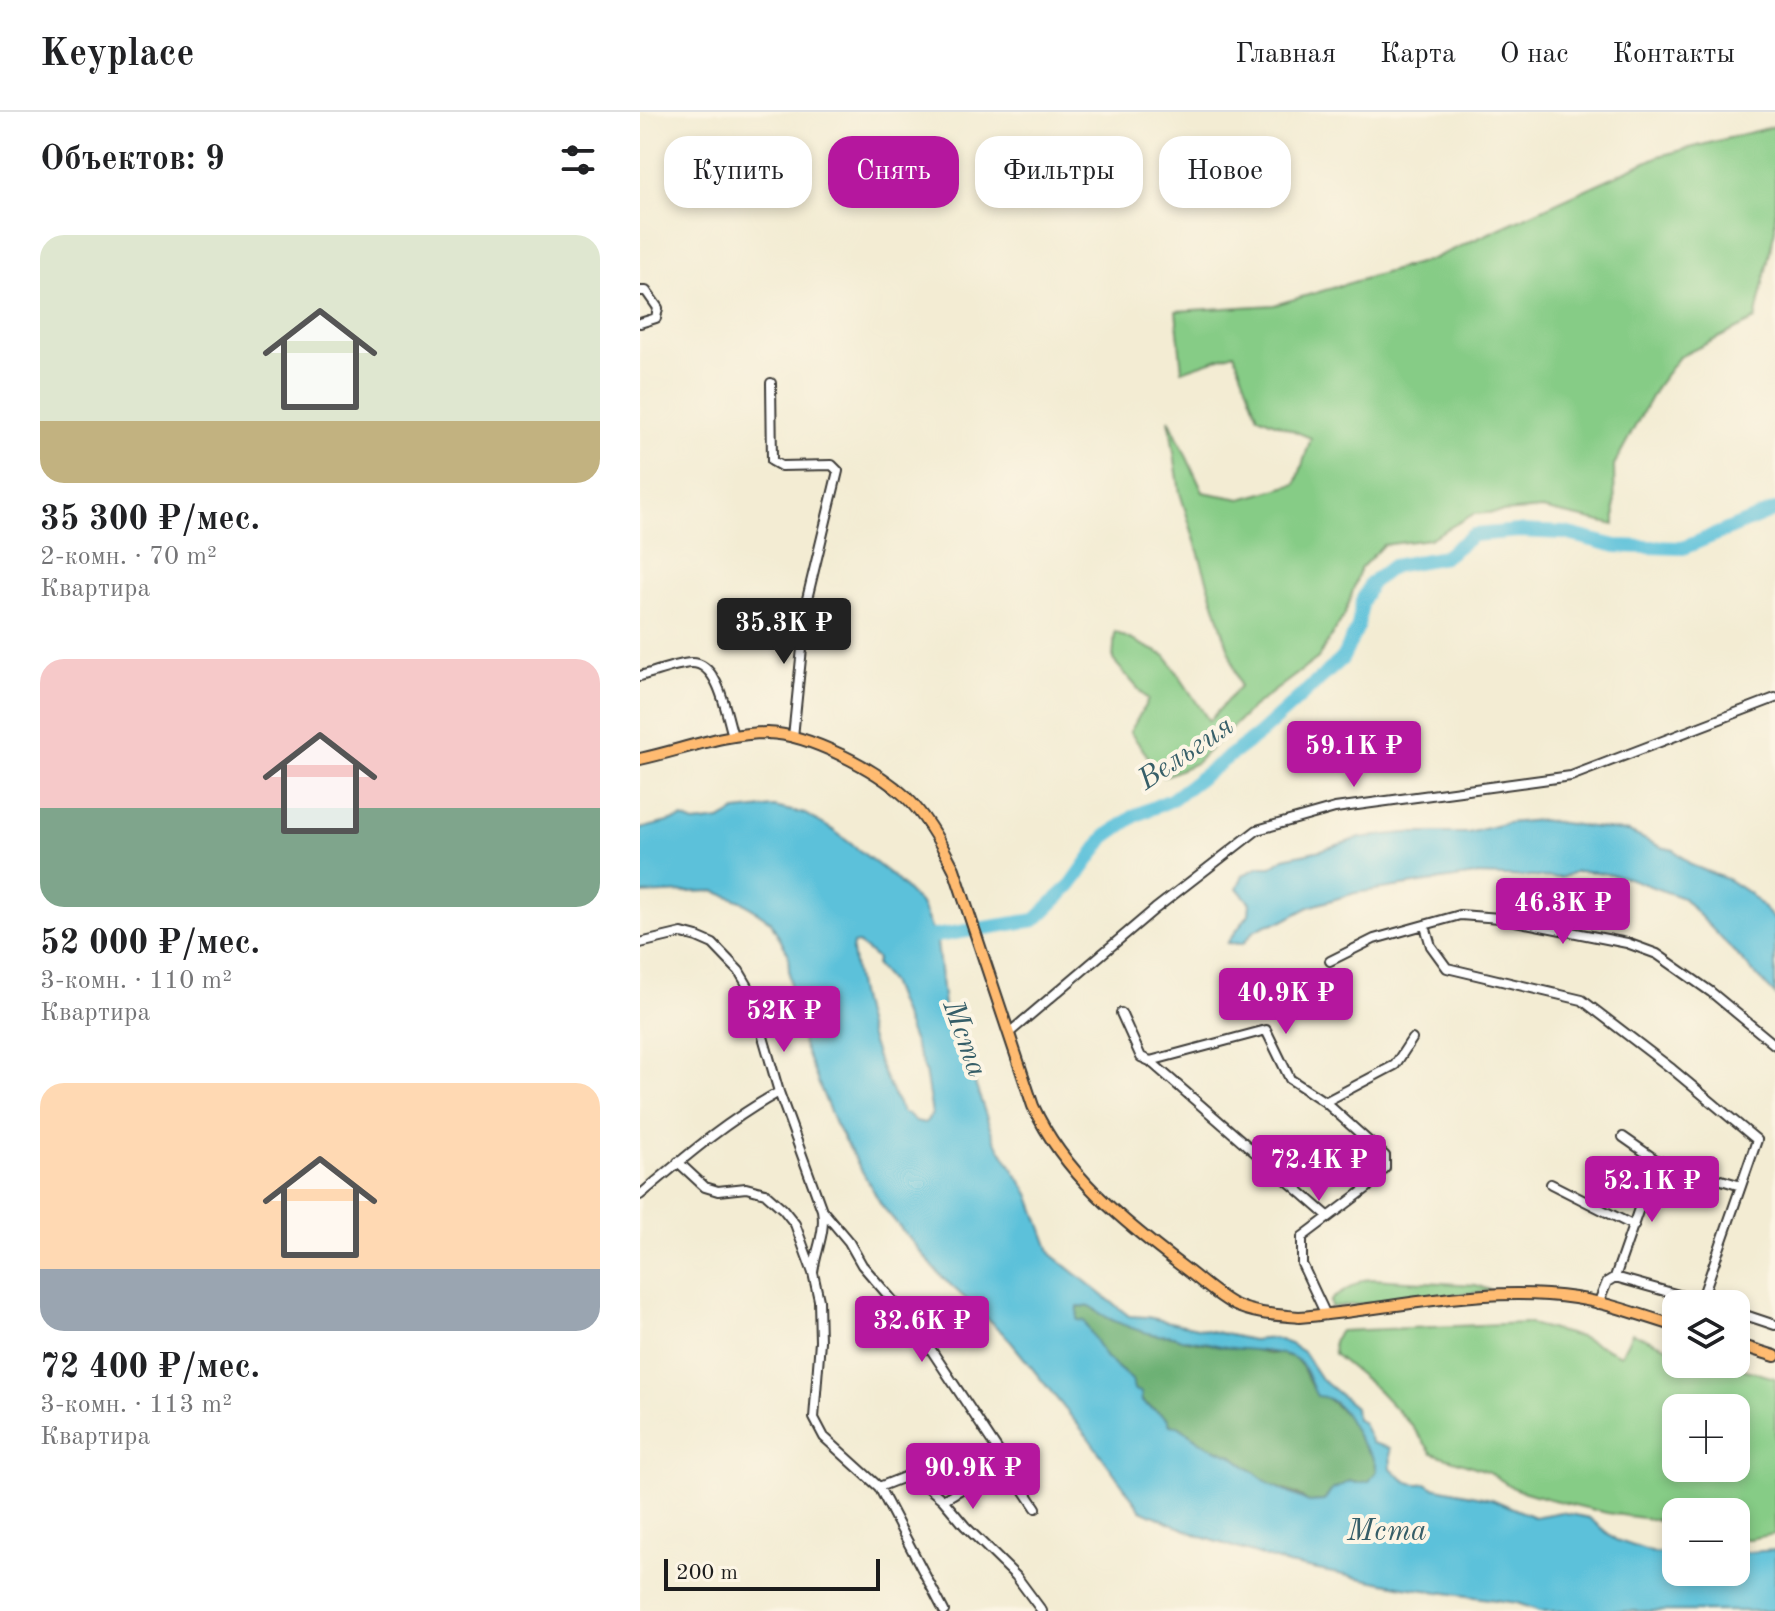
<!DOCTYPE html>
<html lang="ru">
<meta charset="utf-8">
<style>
body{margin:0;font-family:"Old Standard TT",serif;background:#f2f2f2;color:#202124;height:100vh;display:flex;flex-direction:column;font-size:30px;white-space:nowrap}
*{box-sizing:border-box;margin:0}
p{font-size:26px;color:#757577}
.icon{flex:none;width:44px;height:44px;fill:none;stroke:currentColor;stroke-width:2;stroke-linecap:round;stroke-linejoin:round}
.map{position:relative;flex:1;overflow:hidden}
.details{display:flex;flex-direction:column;background:#fff;width:640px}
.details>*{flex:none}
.guide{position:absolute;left:24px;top:24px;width:760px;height:72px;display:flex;gap:16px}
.tools{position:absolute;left:1022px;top:1178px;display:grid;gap:16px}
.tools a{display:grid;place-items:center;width:88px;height:88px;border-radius:16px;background:#fff;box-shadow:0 4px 12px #0003;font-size:40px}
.scale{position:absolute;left:24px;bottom:20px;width:216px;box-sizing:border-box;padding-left:8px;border:4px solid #1c1c1c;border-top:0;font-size:22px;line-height:28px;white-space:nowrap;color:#1c1c1c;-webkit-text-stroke:6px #fcf5e5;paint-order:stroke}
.price{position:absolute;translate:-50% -68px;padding:0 18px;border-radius:8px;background:#b5179e;color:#fff;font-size:26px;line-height:52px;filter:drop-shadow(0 2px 4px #0008)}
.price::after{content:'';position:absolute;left:50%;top:48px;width:24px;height:18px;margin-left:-12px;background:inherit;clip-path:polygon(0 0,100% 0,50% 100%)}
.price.on{background:#222;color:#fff}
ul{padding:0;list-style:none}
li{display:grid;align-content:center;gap:16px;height:424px;padding:0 40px}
li span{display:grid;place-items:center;height:248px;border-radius:24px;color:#555}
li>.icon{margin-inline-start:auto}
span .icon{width:144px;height:144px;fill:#fffc;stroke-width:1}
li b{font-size:34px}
h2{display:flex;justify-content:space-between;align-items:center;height:96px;padding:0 40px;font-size:34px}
.pill{padding:0 28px;border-radius:24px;background:#fff;box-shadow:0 4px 12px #0003;font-size:28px;line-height:72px}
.pill.on{background:#b5179e;color:#fff}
header{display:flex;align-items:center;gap:48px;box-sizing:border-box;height:112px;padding:0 40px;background:#fff;border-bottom:2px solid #e0e0e0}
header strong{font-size:38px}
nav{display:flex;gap:44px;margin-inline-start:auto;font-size:28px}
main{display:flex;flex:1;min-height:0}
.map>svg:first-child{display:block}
.green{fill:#86cc86;stroke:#517451;stroke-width:2;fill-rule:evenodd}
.forest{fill:#6cb073;stroke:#446648;stroke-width:2}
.water{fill:#5cc1da;stroke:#3c6e7b;stroke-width:2;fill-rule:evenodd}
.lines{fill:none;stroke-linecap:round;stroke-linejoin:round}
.river{stroke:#5cc1da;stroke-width:14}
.minor-casing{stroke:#3c3b37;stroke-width:12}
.major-casing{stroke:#3c3b37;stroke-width:14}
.minor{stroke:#fff;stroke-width:8}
.major{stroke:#ffbb71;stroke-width:10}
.labels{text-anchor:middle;stroke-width:8;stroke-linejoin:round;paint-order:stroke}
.water-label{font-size:30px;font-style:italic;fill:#365e68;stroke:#fcf5e5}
</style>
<header>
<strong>Keyplace</strong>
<nav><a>Главная</a><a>Карта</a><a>О нас</a><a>Контакты</a></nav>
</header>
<main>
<section class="details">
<h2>Объектов: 9<svg class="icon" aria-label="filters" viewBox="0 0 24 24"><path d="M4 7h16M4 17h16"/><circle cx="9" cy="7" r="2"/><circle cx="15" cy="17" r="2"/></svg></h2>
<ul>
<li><span style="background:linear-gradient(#dfe7d0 75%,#c2b280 0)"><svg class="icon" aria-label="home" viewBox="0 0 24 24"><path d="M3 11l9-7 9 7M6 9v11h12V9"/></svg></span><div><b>35 300 ₽/мес.</b><p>2-комн. · 70 m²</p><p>Квартира</p></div></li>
<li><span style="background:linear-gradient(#f6c9c9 60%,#7fa58c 0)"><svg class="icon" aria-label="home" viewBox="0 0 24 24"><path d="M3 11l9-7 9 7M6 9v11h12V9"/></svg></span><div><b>52 000 ₽/мес.</b><p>3-комн. · 110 m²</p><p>Квартира</p></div></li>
<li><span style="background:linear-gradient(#ffd9b3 75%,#9aa5b1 0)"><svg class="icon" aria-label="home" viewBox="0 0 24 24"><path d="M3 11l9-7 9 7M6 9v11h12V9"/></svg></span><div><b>72 400 ₽/мес.</b><p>3-комн. · 113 m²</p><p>Квартира</p></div></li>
</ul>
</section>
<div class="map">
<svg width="1135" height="1499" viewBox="0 0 1135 1499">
<rect width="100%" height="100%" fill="#fcf5e5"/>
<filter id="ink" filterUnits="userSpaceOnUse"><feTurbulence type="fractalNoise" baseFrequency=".0125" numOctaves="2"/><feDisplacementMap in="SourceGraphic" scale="16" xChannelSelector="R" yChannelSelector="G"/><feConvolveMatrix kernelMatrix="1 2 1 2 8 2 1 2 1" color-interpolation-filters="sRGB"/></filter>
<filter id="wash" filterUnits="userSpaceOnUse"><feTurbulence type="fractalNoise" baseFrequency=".006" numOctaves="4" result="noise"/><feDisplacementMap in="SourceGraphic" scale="32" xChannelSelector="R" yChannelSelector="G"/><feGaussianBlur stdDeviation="1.8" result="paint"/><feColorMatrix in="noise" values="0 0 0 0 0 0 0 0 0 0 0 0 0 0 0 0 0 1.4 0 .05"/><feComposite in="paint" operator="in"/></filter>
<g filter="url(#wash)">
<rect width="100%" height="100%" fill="#f3ecd3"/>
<path class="green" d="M1135,14V117L1115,208L1039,245L1017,274L974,353L975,413L902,397L834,402L789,427L743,433L720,457L705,502L678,546L612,596L556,651L523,665L490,620L508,588L473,548L475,520L526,544L569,609L600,574L540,381L529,307L563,380L601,387L656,372L671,326L618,304L594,241L542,259L536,199L634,193L792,147L1019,44Z
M732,1167L836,1173L852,1179L691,1195L690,1190L693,1186L723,1168Z
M886,1211L940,1225L981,1243L992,1221L1036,1238V1252H1085L1135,1266V1422L1109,1427L1096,1426V1400H1036V1415L1017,1408L967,1401L909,1387L875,1377L847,1359L792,1341L771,1313L737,1277L694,1242L693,1229L700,1219ZM1096,1296V1356H1036V1296Z"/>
<path class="forest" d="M438,1194L452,1195C463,1207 501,1220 517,1223C526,1224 533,1222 541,1227L592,1236H609L628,1242L639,1241L655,1246L663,1256L670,1272L707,1303L719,1327L735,1347L737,1359L729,1369L717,1371L710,1369L692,1378L684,1389L669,1390L658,1383L631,1373L591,1343L566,1333L538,1314L530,1313L528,1307L502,1289L494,1278L492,1268L466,1246L437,1208Z"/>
<path class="water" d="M134,695L165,702L193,718L255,766L282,794L297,830L304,894L326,945L354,1027L389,1082L411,1142L489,1204L507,1205L612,1228L634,1226L650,1232L663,1240L681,1267L715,1295L716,1307L723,1311L732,1331L750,1336L751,1356C762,1367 770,1375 786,1371L792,1375L852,1387L894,1405L921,1400L949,1406L976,1428L1014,1441L1036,1442V1460H1096V1441L1135,1438V1499H900L877,1491L764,1475L648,1452L562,1425L501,1398L447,1324L367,1225L301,1164L242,1094L195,1012L163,933L150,874L148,841L130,809L101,789L74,779L0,782V717L43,706L54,711L80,708L96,699ZM218,831L237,847L236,854L250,870L285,959L292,1002L285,1011L275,1009L268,1002L263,1001C233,949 220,898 212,839L213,832ZM438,1194L452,1195C463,1207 500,1220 517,1223C526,1224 533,1222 541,1227C559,1227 575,1234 592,1236C606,1238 643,1239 654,1246C666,1252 670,1273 677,1284C700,1285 710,1310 719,1327C727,1341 735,1341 737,1359L729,1369L717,1371L710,1369L692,1378L684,1389L669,1390L631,1373L591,1343L566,1333L538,1314L530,1313L528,1307L502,1290L501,1280L494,1278L492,1268L466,1246L444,1209L437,1208Z
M900,708L989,720L1021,735L1034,738L1051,753L1089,768L1109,781L1135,808V883L1043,786L988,766L956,760L937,759L921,766L835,763L715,781L669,795L643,809L626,813L614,819L603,832L587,831L609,802L610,791L597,776L603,763L619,755H631L644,746L681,738L720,726L765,721H828L867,711Z"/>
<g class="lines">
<path class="river" d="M277,827L395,808L431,773L465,725L496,703L531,688L619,622L702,547L718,515L722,489L731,471L753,454L804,445L833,423L879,419L925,421L976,434L1043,436L1135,398"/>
</g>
</g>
<g filter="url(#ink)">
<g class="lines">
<g class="minor-casing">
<path id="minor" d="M0,179H6L18,196L16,206L0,211
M131,271L132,349L141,354L192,353L198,359L167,487L153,625
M0,564C16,560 35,552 51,551C79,550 86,602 93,624
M785,814L791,834L807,856L942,888L1032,957L1117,1028L1061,1189
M0,831L42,821L57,825L73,832L99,859L109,876L139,980L182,1098C186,1120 176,1138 173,1160
M690,849L734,827L820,803L860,806L987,831L1017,842L1071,880L1135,933
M481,901L501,945L510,949L688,1104
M369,921L515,797L617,718L695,696L931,664L1135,586
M510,949L626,918L650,967L685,990L755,953L772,927
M685,990L745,1044V1056L727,1076L662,1125V1152L686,1203
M983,1025L1016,1048L1101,1074
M38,1050L65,1075L78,1079L106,1076L125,1081L143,1097L155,1112L173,1161L179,1188L180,1229L174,1306L184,1325L239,1375L304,1499
M911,1072L994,1114
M0,1083C45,1045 88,1008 139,980
M183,1099L209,1130L222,1153L278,1218L396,1396
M975,1165L1016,1048
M958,1192L967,1170L975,1165L1071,1192
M1096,1200L1135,1213
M239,1375L267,1364L277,1366L303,1388L325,1414L376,1464L402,1499
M303,1388L367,1350"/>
</g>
<g class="major-casing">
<path id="major" d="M0,647C42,638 84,621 127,621C169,622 236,657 266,685C286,704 302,733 314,757L393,994C424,1062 485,1111 543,1155C559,1167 575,1182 593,1192C613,1202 637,1203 659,1205C750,1198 843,1172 935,1186C969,1191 1003,1204 1036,1214
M1096,1232L1135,1244"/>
</g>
<use href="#minor" class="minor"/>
<use href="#major" class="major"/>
</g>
</g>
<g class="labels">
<g class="water-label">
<text transform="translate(545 640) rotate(-34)" y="10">Вельгия</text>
<text transform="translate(326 926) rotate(70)" y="10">Мста</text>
<text x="747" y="1428">Мста</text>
</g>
</g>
</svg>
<div class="tools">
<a><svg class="icon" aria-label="layers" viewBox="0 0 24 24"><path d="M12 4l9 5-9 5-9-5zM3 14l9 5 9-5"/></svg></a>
<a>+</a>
<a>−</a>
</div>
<div class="scale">200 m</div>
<b class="price on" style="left:144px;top:554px">35.3K ₽</b>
<b class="price" style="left:714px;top:677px">59.1K ₽</b>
<b class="price" style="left:923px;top:834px">46.3K ₽</b>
<b class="price" style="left:646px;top:924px">40.9K ₽</b>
<b class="price" style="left:144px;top:942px">52K ₽</b>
<b class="price" style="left:679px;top:1091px">72.4K ₽</b>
<b class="price" style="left:1012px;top:1112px">52.1K ₽</b>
<b class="price" style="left:282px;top:1252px">32.6K ₽</b>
<b class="price" style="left:333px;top:1399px">90.9K ₽</b>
<div class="guide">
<a class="pill">Купить</a>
<a class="pill on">Снять</a>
<a class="pill">Фильтры</a>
<a class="pill">Новое</a>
</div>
</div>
</main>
